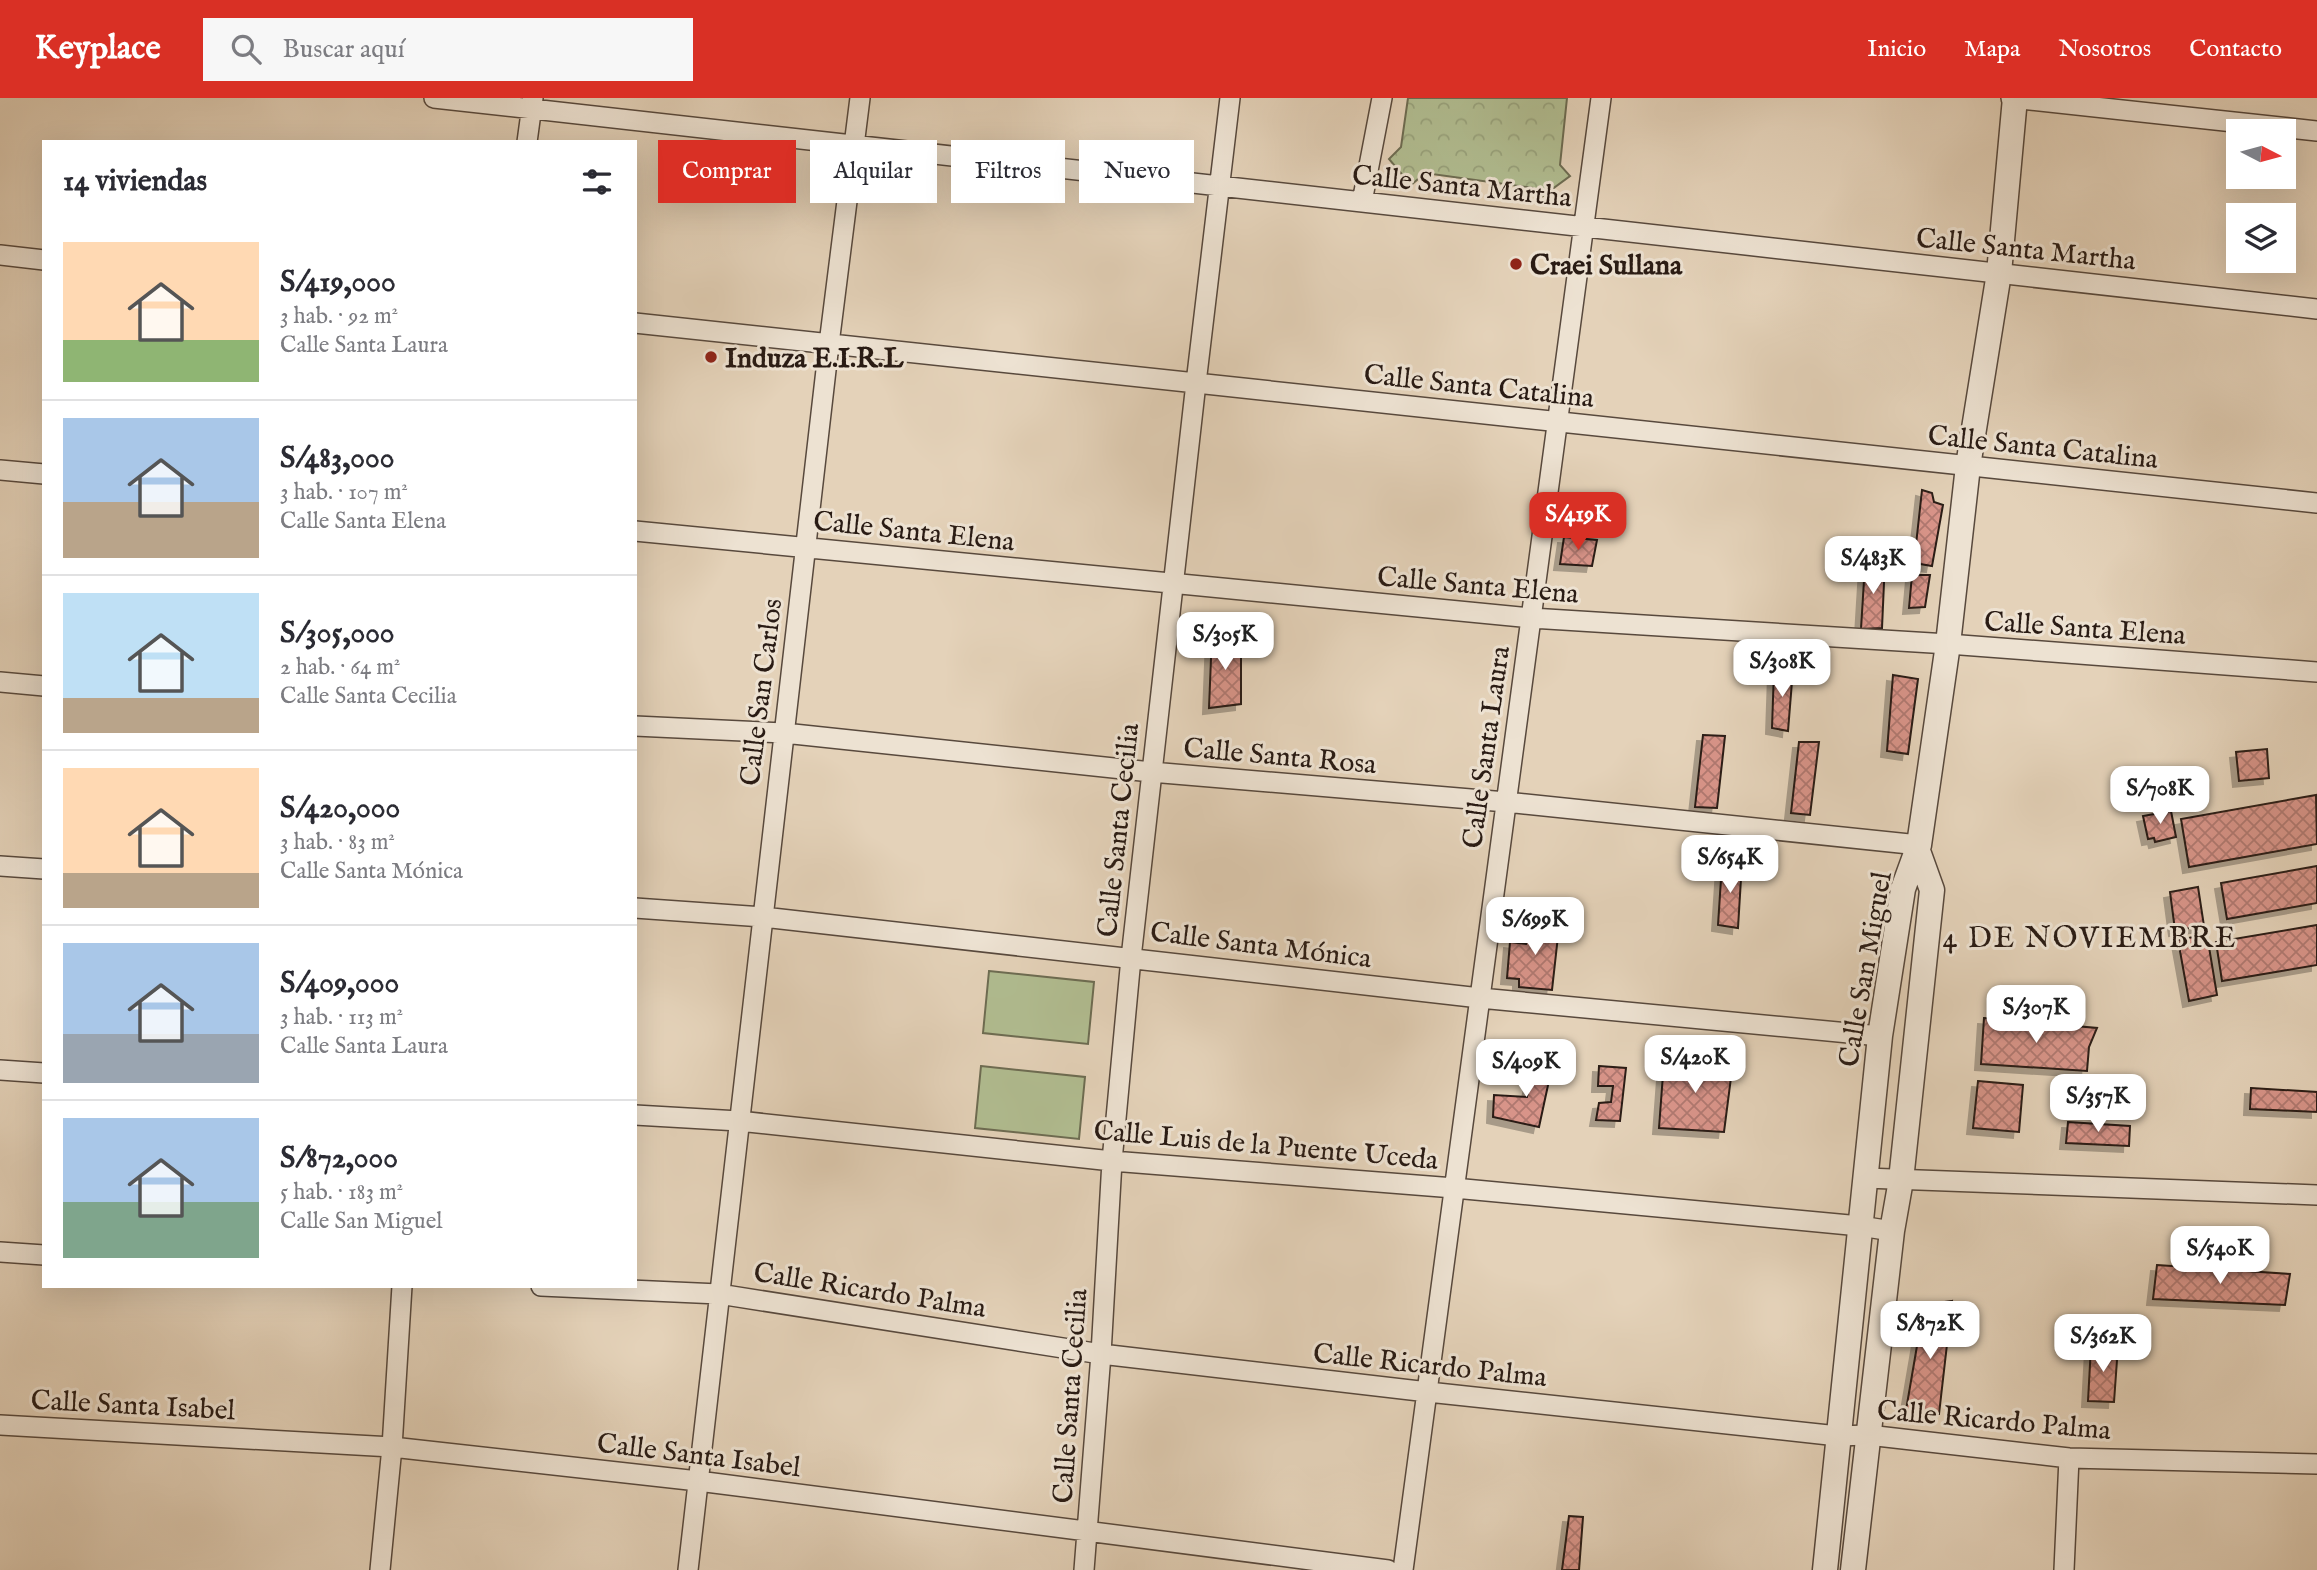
<!DOCTYPE html>
<html lang="es">
<meta charset="utf-8">
<style>
body{margin:0;font-family:"IM FELL English",serif;background:#f7f7f7;color:#2b2b33;height:100vh;display:flex;flex-direction:column;font-size:26px;white-space:nowrap}
*{box-sizing:border-box;margin:0}
p{font-size:23px;color:#7c7c81}
.icon{flex:none;width:38px;height:38px;fill:none;stroke:currentColor;stroke-width:2;stroke-linecap:round;stroke-linejoin:round}
.map{position:relative;flex:1;overflow:hidden}
.side{position:absolute;left:42px;top:42px;width:595px;height:1148px;display:flex;flex-direction:column;background:#fff;border-radius:0px;box-shadow:0 7px 28px #0002}
.side>*{flex:none}
.guide{position:absolute;left:658px;top:42px;width:665px;height:63px;display:flex;gap:14px}
.needle{width:46px;rotate:96deg}
.controls{position:absolute;left:2226px;top:21px;display:grid;gap:14px}
.controls a{display:grid;place-items:center;width:70px;height:70px;border-radius:0px;background:#fff;box-shadow:0 7px 28px #0002;font-size:35px}
.price{position:absolute;translate:-50% -60px;padding:0 16px;border-radius:14px;background:#fff;color:#222;font-size:23px;line-height:46px;filter:drop-shadow(0 2px 4px #0008)}
.price::after{content:'';position:absolute;left:50%;top:42px;width:21px;height:16px;margin-left:-10px;background:inherit;clip-path:polygon(0 0,100% 0,50% 100%)}
.price.current{background:#d93025;color:#fff}
ul{padding:0;list-style:none}
li{display:flex;align-items:center;gap:21px;height:175px;padding:0 21px}
li+li{border-top:2px solid #e1e1e2}
li span{display:grid;place-items:center;flex:none;width:196px;height:140px;border-radius:0px;color:#555}
li>.icon{margin-inline-start:auto}
span .icon{width:84px;height:84px;fill:#fffc;stroke-width:1}
li b{font-size:30px}
h2{display:flex;justify-content:space-between;align-items:center;height:84px;padding:0 21px;font-size:30px}
.pill{padding:0 24px;border-radius:0px;background:#fff;box-shadow:0 7px 28px #0002;font-size:24px;line-height:63px}
.pill.current{background:#d93025;color:#fff}
header{display:flex;align-items:center;gap:42px;box-sizing:border-box;height:98px;padding:0 35px;background:#d93025;color:#fff}
header strong{font-size:33px}
nav{display:flex;gap:38px;margin-inline-start:auto;font-size:24px}
.search{width:490px;height:63px;background:#f7f7f7;display:flex;align-items:center;gap:18px;box-sizing:border-box;padding:0 24px;border-radius:0px;color:#7c7c81;font-size:26px}
.map>svg:first-child{display:block}
.park{fill:url(#park-crowns);stroke:#6d6c52;stroke-width:2}
.pitch{fill:#b1bd91;stroke:#6d6c52;stroke-width:2}
.building{fill:url(#building-cross-hatch);stroke:#291b14;stroke-width:2;filter:url(#shadow)}
.lines{fill:none;stroke-linecap:round;stroke-linejoin:round}
.minor-casing{stroke:#58493d;stroke-width:22}
.tertiary-casing{stroke:#58493d;stroke-width:27}
.minor{stroke:#ede2d2;stroke-width:19}
.tertiary{stroke:#ede2d2;stroke-width:24}
.poi-dot{fill:#8f2418;stroke:#ede2d2;stroke-width:2.5}
.labels{text-anchor:middle;stroke-width:6;stroke-linejoin:round;paint-order:stroke}
.street-label{font-size:28px;fill:#291b14;stroke:#ede2d2}
.poi-label{font-size:28px;font-weight:bold;fill:#291b14;stroke:#ede2d2;text-anchor:start}
.neighbourhood-label{font-size:30px;letter-spacing:2px;fill:#291b14;stroke:#ede2d2}
</style>
<header>
<strong>Keyplace</strong>
<div class="search"><svg class="icon" aria-label="search" viewBox="0 0 24 24"><circle cx="10" cy="10" r="6"/><path d="M15 15l6 6"/></svg>Buscar aquí</div>
<nav><a>Inicio</a><a>Mapa</a><a>Nosotros</a><a>Contacto</a></nav>
</header>
<div class="map">
<svg width="2317" height="1472" viewBox="0 0 2317 1472">
<defs>
<pattern id="park-crowns" width="20" height="18" patternUnits="userSpaceOnUse" patternTransform="scale(1.75)"><rect width="20" height="18" fill="#b1bd91"/><path d="M2 6a3 3 0 1 1 6 0M12 15a3 3 0 1 1 6 0" fill="none" stroke="#98a27c"/></pattern>
<pattern id="building-cross-hatch" width="8" height="8" patternUnits="userSpaceOnUse" patternTransform="scale(1.75)"><rect width="8" height="8" fill="#d89489"/><path d="M0 0l8 8M0 8l8-8" fill="none" stroke="#af786f"/></pattern>
<filter id="shadow"><feDropShadow dx="-6" dy="6" stdDeviation="0" flood-color="#0004"/></filter>
</defs>
<rect width="100%" height="100%" fill="#e4d2b9"/>
<filter id="stains"><feTurbulence type="fractalNoise" baseFrequency=".00286" numOctaves="4"/><feColorMatrix values="0 0 0 0 .2 0 0 0 0 .09 0 0 0 0 .02 0 0 0 .5 -.17"/></filter>
<radialGradient id="worn" r=".72"><stop offset=".6" stop-color="#630" stop-opacity="0"/><stop offset="1" stop-color="#630" stop-opacity=".3"/></radialGradient>
<path class="park" d="M1408,0H1567L1560,67L1570,78L1540,100L1533,90L1425,75L1411,87L1389,61L1401,49Z"/>
<path class="pitch" d="M989,873L1094,884L1088,946L983,935Z
M981,968L1085,979L1079,1041L975,1030Z"/>
<path class="building" d="M1922,392L1932,395L1934,404L1943,407L1932,468L1914,465Z
M1564,439L1597,442L1592,468L1560,466Z
M1885,462L1882,530L1861,531L1865,466Z
M1912,477H1930L1925,509L1909,510Z
M1212,536L1241,543V606L1209,610Z
M1793,571L1788,633L1772,630L1774,572Z
M1893,577L1918,581L1908,656L1887,653Z
M1703,637L1725,638L1717,710L1695,709Z
M1799,644H1819L1810,717L1791,715Z
M2267,651L2269,680L2239,683L2236,654Z
M2316,697L2317,746L2189,769L2181,721Z
M2171,713L2176,739L2155,744L2154,740L2148,741L2143,718Z
M1742,764L1738,830L1718,827L1722,766Z
M2317,768V805L2227,821L2221,785Z
M2198,789L2204,828L2175,832L2170,794Z
M1528,825L1564,828L1563,838H1558L1552,892L1519,889V881L1507,880L1510,844L1526,846Z
M2317,827V867L2222,883L2216,844Z
M2204,837L2206,849H2209L2217,897L2189,903L2178,842Z
M1984,920L2097,930L2089,949L2087,973L1981,966Z
M1535,961L1553,964L1539,1029L1493,1019L1494,997L1527,999Z
M1664,963L1733,964L1724,1034L1659,1030Z
M1599,968L1626,970L1620,1023L1596,1022L1599,1005L1611,1004L1613,988H1598Z
M1978,983L2023,987L2019,1034L1973,1030Z
M2251,990L2317,994V1014L2250,1011Z
M2068,1024L2130,1028L2129,1048L2066,1045Z
M2157,1167L2290,1176L2285,1207L2153,1201Z
M1952,1203L1939,1316L1905,1318L1924,1207Z
M2091,1248H2118L2114,1304L2088,1303Z
M1569,1418L1583,1419L1579,1472H1562Z"/>
<g class="lines">
<g class="minor-casing">
<path id="minor" d="M434,0L2317,211
M2011,0L2317,33
M527,44L533,0
M1362,104L1382,0
M0,157L44,162
M635,225L2317,405
M0,372L44,376
M635,433L1531,520L1948,546L2317,574
M0,584L44,588
M635,628L784,635L1151,674L1506,704L1919,747
M0,768L44,771
M635,810L763,819L1480,900L1880,938
M0,972L44,975
M635,1017L739,1023L1112,1063L1454,1090L1860,1128L1892,1133
M1865,1080L2317,1097
M0,1154L44,1157
M541,1188L719,1196L1101,1256L1428,1294L1838,1338L1868,1337L2069,1360L2317,1366
M0,1327L392,1349L698,1383L1388,1472
M380,1472L392,1349L402,1188
M688,1472L829,246L860,0
M1084,1472L1101,1256L1112,1063L1131,860L1196,285L1230,0
M1403,1472L1601,0
M2064,1472L2069,1360"/>
</g>
<g class="tertiary-casing">
<path id="tertiary" d="M1825,1472L1880,938L1903,791L1919,747L1948,546L1968,368L1999,175L2015,0
M1853,1472L1892,1133L1901,1082L1932,792L1918,753"/>
</g>
<use href="#minor" class="minor"/>
<use href="#tertiary" class="tertiary"/>
</g>
<g class="poi-dot">
<circle cx="1516" cy="166" r="7"/>
<circle cx="711" cy="259" r="7"/>
</g>
<g class="labels">
<g class="street-label">
<text transform="translate(1462 87) rotate(6)" y="10">Calle Santa Martha</text>
<text transform="translate(2026 150) rotate(6)" y="10">Calle Santa Martha</text>
<text transform="translate(1479 287) rotate(6)" y="10">Calle Santa Catalina</text>
<text transform="translate(2043 348) rotate(6)" y="10">Calle Santa Catalina</text>
<text transform="translate(914 432) rotate(6)" y="10">Calle Santa Elena</text>
<text transform="translate(1478 486) rotate(5)" y="10">Calle Santa Elena</text>
<text transform="translate(2085 529) rotate(4)" y="10">Calle Santa Elena</text>
<text transform="translate(760 594) rotate(-83)" y="10">Calle San Carlos</text>
<text transform="translate(1485 649) rotate(-82)" y="10">Calle Santa Laura</text>
<text transform="translate(1280 657) rotate(5)" y="10">Calle Santa Rosa</text>
<text transform="translate(1117 732) rotate(-84)" y="10">Calle Santa Cecilia</text>
<text transform="translate(1261 846) rotate(7)" y="10">Calle Santa Mónica</text>
<text transform="translate(1864 871) rotate(-80)" y="10">Calle San Miguel</text>
<text transform="translate(1266 1046) rotate(5)" y="10">Calle Luis de la Puente Uceda</text>
<text transform="translate(870 1191) rotate(9)" y="10">Calle Ricardo Palma</text>
<text transform="translate(1430 1266) rotate(6)" y="10">Calle Ricardo Palma</text>
<text transform="translate(1069 1298) rotate(-86)" y="10">Calle Santa Cecilia</text>
<text transform="translate(133 1306) rotate(3)" y="10">Calle Santa Isabel</text>
<text transform="translate(1994 1321) rotate(5)" y="10">Calle Ricardo Palma</text>
<text transform="translate(699 1356) rotate(7)" y="10">Calle Santa Isabel</text>
</g>
<g class="poi-label">
<text x="1530" y="176">Craei Sullana</text>
<text x="725" y="269">Induza E.I.R.L</text>
</g>
<g class="neighbourhood-label">
<text x="2090" y="849">4 DE NOVIEMBRE</text>
</g>
</g>
<rect width="100%" height="100%" filter="url(#stains)"/>
<rect width="100%" height="100%" fill="url(#worn)"/>
</svg>
<div class="controls">
<a><svg class="needle" viewBox="-14 -14 28 28"><path d="M0-13l5 13h-10z" fill="#e53935"/><path d="M0 13l5-13h-10z" fill="#7c7c81"/></svg></a>
<a><svg class="icon" aria-label="layers" viewBox="0 0 24 24"><path d="M12 4l9 5-9 5-9-5zM3 14l9 5 9-5"/></svg></a>
</div>
<b class="price current" style="left:1578px;top:454px">S/419K</b>
<b class="price" style="left:1873px;top:498px">S/483K</b>
<b class="price" style="left:1225px;top:574px">S/305K</b>
<b class="price" style="left:1782px;top:601px">S/308K</b>
<b class="price" style="left:2160px;top:728px">S/708K</b>
<b class="price" style="left:1730px;top:797px">S/654K</b>
<b class="price" style="left:1535px;top:859px">S/699K</b>
<b class="price" style="left:2036px;top:947px">S/307K</b>
<b class="price" style="left:1695px;top:997px">S/420K</b>
<b class="price" style="left:1526px;top:1001px">S/409K</b>
<b class="price" style="left:2098px;top:1036px">S/357K</b>
<b class="price" style="left:2220px;top:1188px">S/540K</b>
<b class="price" style="left:1930px;top:1263px">S/872K</b>
<b class="price" style="left:2103px;top:1276px">S/362K</b>
<div class="guide">
<a class="pill current">Comprar</a>
<a class="pill">Alquilar</a>
<a class="pill">Filtros</a>
<a class="pill">Nuevo</a>
</div>
<section class="side">
<h2>14 viviendas<svg class="icon" aria-label="filters" viewBox="0 0 24 24"><path d="M4 7h16M4 17h16"/><circle cx="9" cy="7" r="2"/><circle cx="15" cy="17" r="2"/></svg></h2>
<ul>
<li><span style="background:linear-gradient(#ffd9b3 70%,#8fb573 0)"><svg class="icon" aria-label="home" viewBox="0 0 24 24"><path d="M3 11l9-7 9 7M6 9v11h12V9"/></svg></span><div><b>S/419,000</b><p>3 hab. · 92 m²</p><p>Calle Santa Laura</p></div></li>
<li><span style="background:linear-gradient(#a9c7e8 60%,#b9a48a 0)"><svg class="icon" aria-label="home" viewBox="0 0 24 24"><path d="M3 11l9-7 9 7M6 9v11h12V9"/></svg></span><div><b>S/483,000</b><p>3 hab. · 107 m²</p><p>Calle Santa Elena</p></div></li>
<li><span style="background:linear-gradient(#bfe0f5 75%,#b9a48a 0)"><svg class="icon" aria-label="home" viewBox="0 0 24 24"><path d="M3 11l9-7 9 7M6 9v11h12V9"/></svg></span><div><b>S/305,000</b><p>2 hab. · 64 m²</p><p>Calle Santa Cecilia</p></div></li>
<li><span style="background:linear-gradient(#ffd9b3 75%,#b9a48a 0)"><svg class="icon" aria-label="home" viewBox="0 0 24 24"><path d="M3 11l9-7 9 7M6 9v11h12V9"/></svg></span><div><b>S/420,000</b><p>3 hab. · 83 m²</p><p>Calle Santa Mónica</p></div></li>
<li><span style="background:linear-gradient(#a9c7e8 65%,#9aa5b1 0)"><svg class="icon" aria-label="home" viewBox="0 0 24 24"><path d="M3 11l9-7 9 7M6 9v11h12V9"/></svg></span><div><b>S/409,000</b><p>3 hab. · 113 m²</p><p>Calle Santa Laura</p></div></li>
<li><span style="background:linear-gradient(#a9c7e8 60%,#7fa58c 0)"><svg class="icon" aria-label="home" viewBox="0 0 24 24"><path d="M3 11l9-7 9 7M6 9v11h12V9"/></svg></span><div><b>S/872,000</b><p>5 hab. · 183 m²</p><p>Calle San Miguel</p></div></li>
</ul>
</section>
</div>
